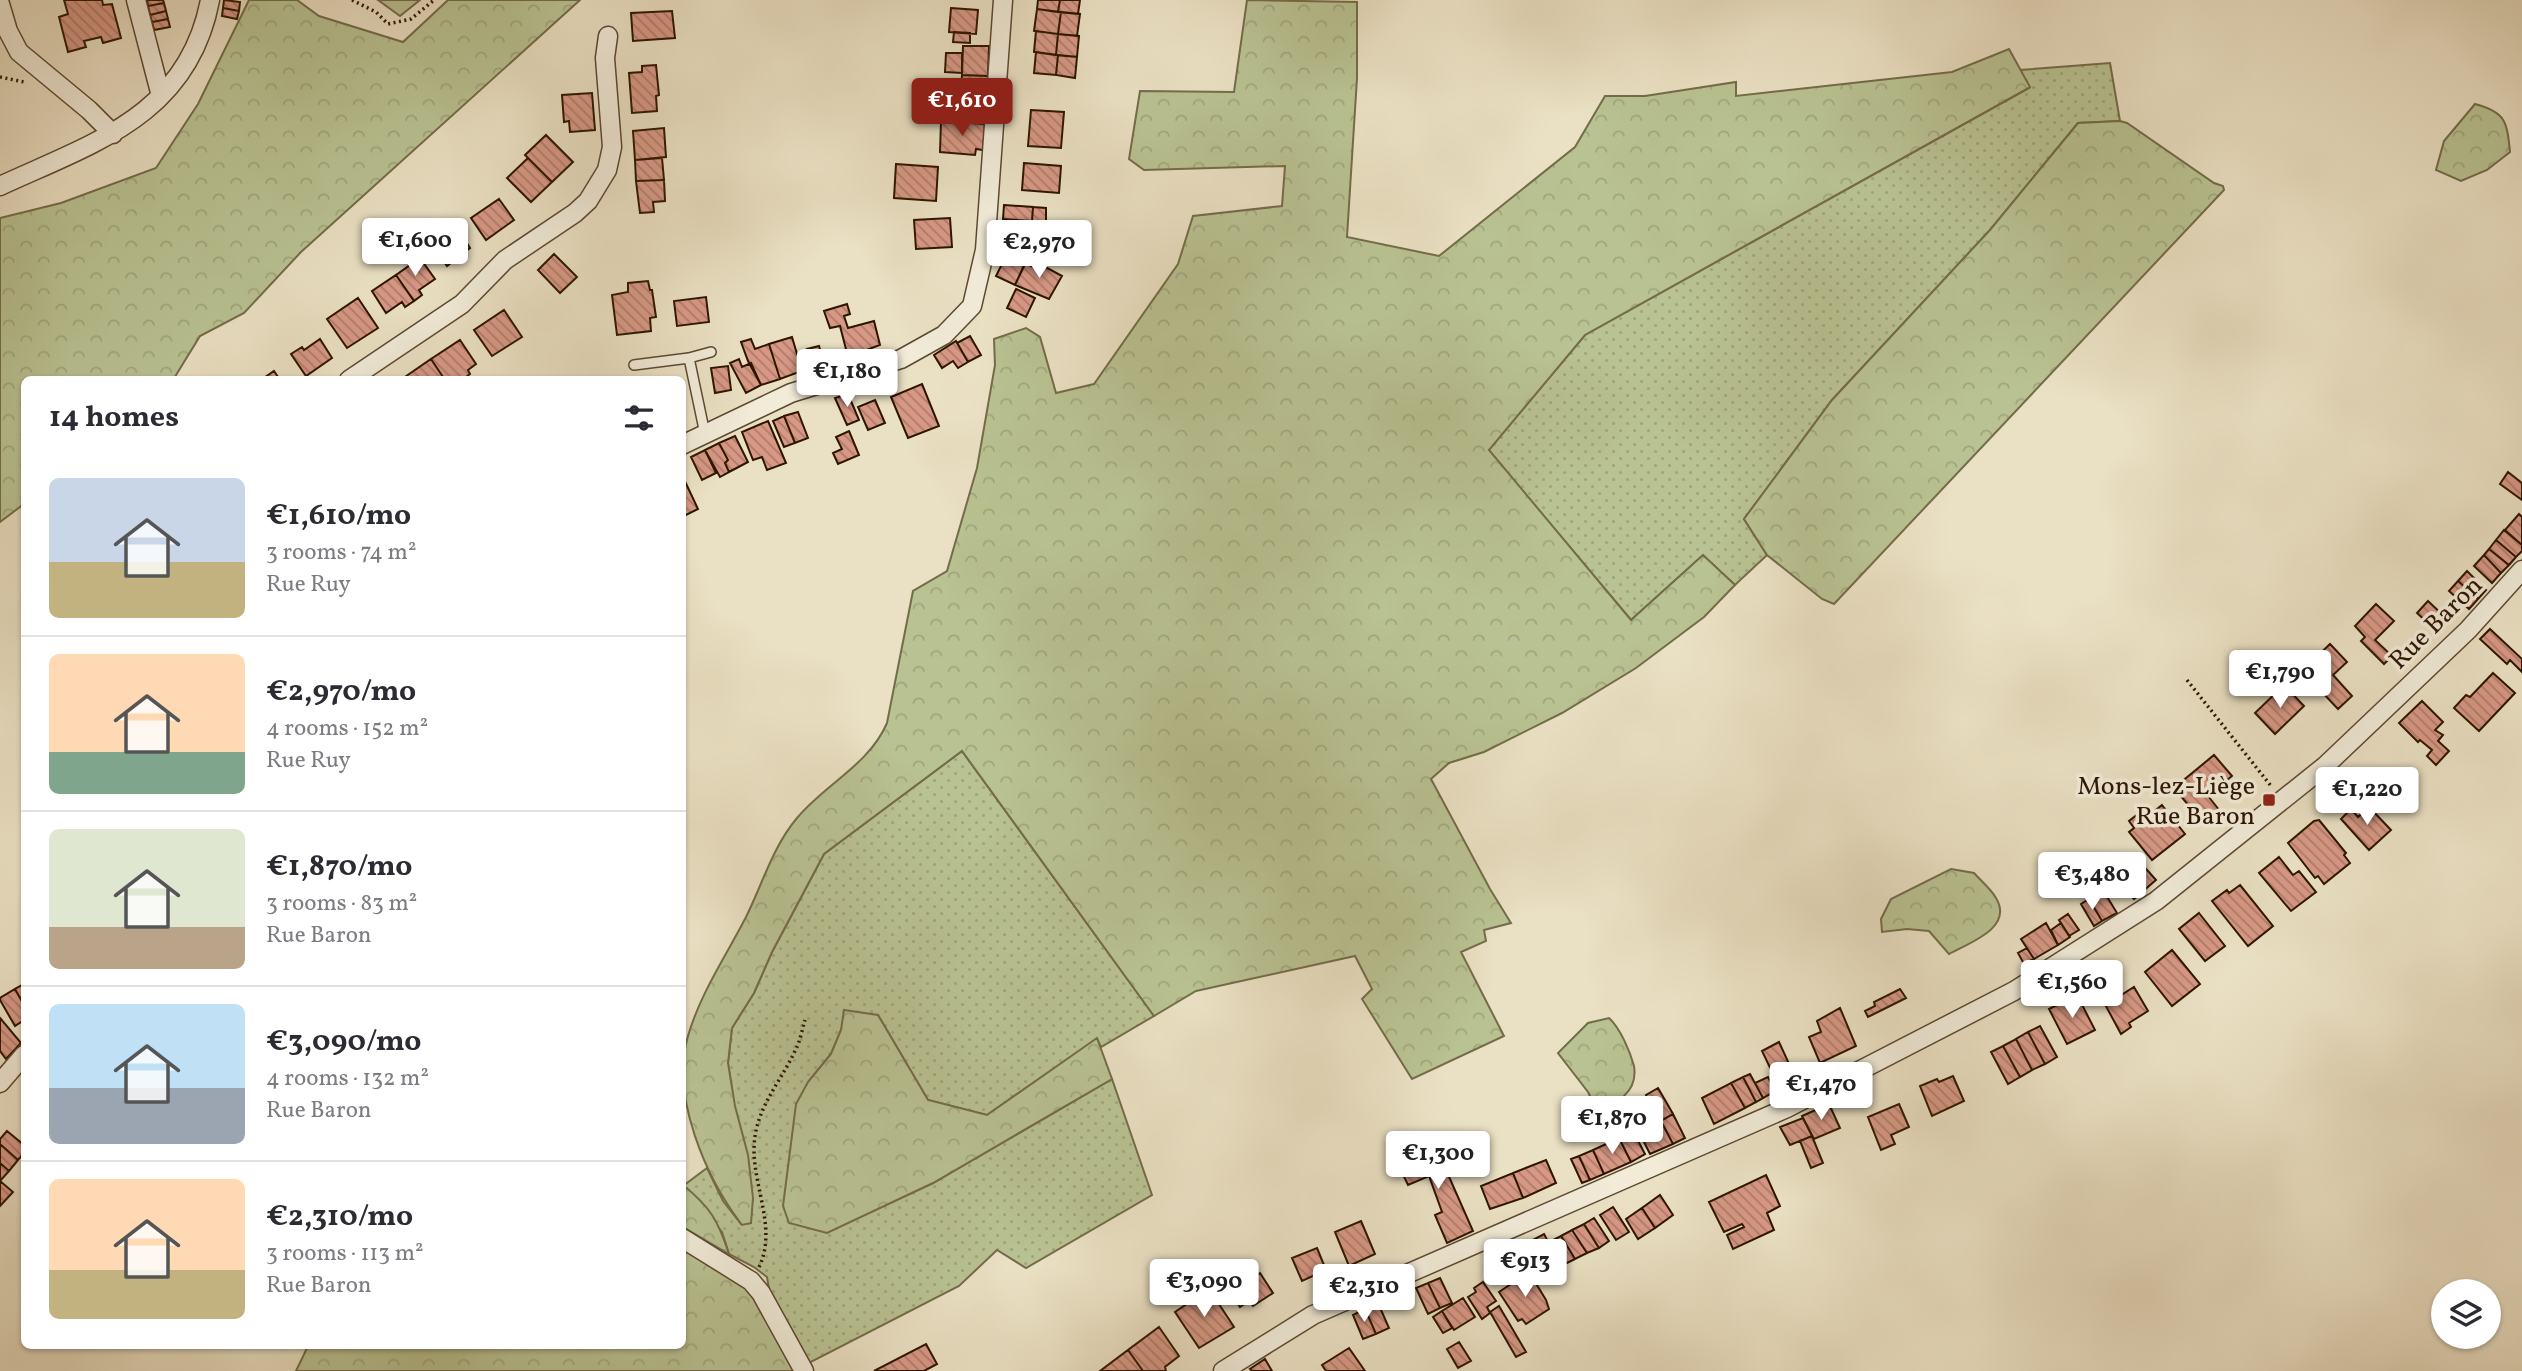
<!DOCTYPE html>
<meta charset="utf-8">
<style>
body{margin:0;font-family:Vollkorn,serif;background:#f7f7f7;color:#2b2b33;height:100vh;display:flex;flex-direction:column;font-size:26px;white-space:nowrap}
*{box-sizing:border-box;margin:0}
p{font-size:23px;color:#7c7c81}
.icon{flex:none;width:38px;height:38px;fill:none;stroke:currentColor;stroke-width:2;stroke-linecap:round;stroke-linejoin:round}
.map{position:relative;flex:1;overflow:hidden}
.sheet{position:absolute;left:21px;top:376px;width:665px;height:973px;display:flex;flex-direction:column;background:#fff;border-radius:10px;box-shadow:0 2px 5px #0004}
.sheet>*{flex:none}
.fabs{position:absolute;left:2431px;top:1279px;display:grid;gap:14px}
.fabs a{display:grid;place-items:center;width:70px;height:70px;border-radius:50%;background:#fff;box-shadow:0 2px 5px #0004;font-size:35px}
.price{position:absolute;translate:-50% -60px;padding:0 16px;border-radius:7px;background:#fff;color:#222;font-size:23px;line-height:46px;filter:drop-shadow(0 2px 4px #0008)}
.price::after{content:'';position:absolute;left:50%;top:42px;width:21px;height:16px;margin-left:-10px;background:inherit;clip-path:polygon(0 0,100% 0,50% 100%)}
.price.current{background:#8f2418;color:#fff}
ul{padding:0;list-style:none}
li{display:flex;align-items:center;gap:21px;height:175px;padding:0 28px}
li+li{border-top:2px solid #e1e1e2}
li span{display:grid;place-items:center;flex:none;width:196px;height:140px;border-radius:10px;color:#555}
li>.icon{margin-inline-start:auto}
span .icon{width:84px;height:84px;fill:#fffc;stroke-width:1}
li b{font-size:30px}
h2{display:flex;justify-content:space-between;align-items:center;height:84px;padding:0 28px;font-size:30px}
.map>svg:first-child{display:block}
.grass{fill:url(#grass-dots);stroke:#746c49;stroke-width:2}
.forest{fill:url(#forest-crowns);stroke:#746c49;stroke-width:2}
.park{fill:#b9c292;stroke:#746c49;stroke-width:2}
.building{fill:url(#building-back-hatch);stroke:#2e1500;stroke-width:2}
.lines{fill:none;stroke-linecap:round;stroke-linejoin:round}
.lane-casing{stroke:#5d4831;stroke-width:12}
.street-casing{stroke:#5d4831;stroke-width:21}
.path{stroke:#2e1500;stroke-width:3.5;stroke-dasharray:2 3.5;stroke-linecap:butt}
.lane{stroke:#f1ebd8;stroke-width:9}
.street{stroke:#f1ebd8;stroke-width:18}
.poi-dot{fill:#8f2418;stroke:#f1ebd8;stroke-width:2.5}
.labels{text-anchor:middle;stroke-width:7;stroke-linejoin:round;paint-order:stroke}
.street-label{font-size:26px;fill:#2e1500;stroke:#f1ebd8}
.poi-label{font-size:26px;fill:#2e1500;stroke:#f1ebd8;text-anchor:end}
</style>
<div class="map">
<svg width="2522" height="1371" viewBox="0 0 2522 1371">
<defs>
<pattern id="grass-dots" width="8" height="8" patternUnits="userSpaceOnUse" patternTransform="scale(1.75)"><rect width="8" height="8" fill="#b9c292"/><path d="M2 2h.1M6 6h.1" fill="none" stroke="#9fa67c" stroke-width="1.8" stroke-linecap="round"/></pattern>
<pattern id="forest-crowns" width="20" height="18" patternUnits="userSpaceOnUse" patternTransform="scale(1.75)"><rect width="20" height="18" fill="#b9c292"/><path d="M2 6a3 3 0 1 1 6 0M12 15a3 3 0 1 1 6 0" fill="none" stroke="#9fa67c"/></pattern>
<pattern id="building-back-hatch" width="6" height="6" patternUnits="userSpaceOnUse" patternTransform="scale(1.75)"><rect width="6" height="6" fill="#d79885"/><path d="M-1 5l2 2M0 0l6 6M5-1l2 2" fill="none" stroke="#af7b6a"/></pattern>
</defs>
<rect width="100%" height="100%" fill="#eae0c3"/>
<filter id="stains"><feTurbulence type="fractalNoise" baseFrequency=".00286" numOctaves="4"/><feColorMatrix values="0 0 0 0 .2 0 0 0 0 .09 0 0 0 0 .02 0 0 0 .5 -.17"/></filter>
<radialGradient id="worn" r=".72"><stop offset=".6" stop-color="#630" stop-opacity="0"/><stop offset="1" stop-color="#630" stop-opacity=".3"/></radialGradient>
<path class="grass" d="M2110,63L2120,121L2078,123L1990,230L1832,400L1744,519L1767,555L1735,585L1703,555L1631,620L1488,450L1585,335L2029,88L2020,70Z
M962,751L1154,1016L1101,1047L1097,1039L987,1115L928,1100L878,1015L841,1030L831,1054L808,1082L827,1232L933,1183L1112,1079L1152,1195L1026,1268L997,1250L959,1286L807,1364L769,1289L767,1277L754,1267L729,1254L722,1232L683,1186L707,1168L723,1201L741,1224L751,1223L728,1063L732,1028L754,993L772,952L824,854Z"/>
<path class="forest" d="M249,0H297L319,16L403,42L448,0H580L301,252L244,313L200,336L173,380H24V504L0,522V218L61,203L156,168L198,104Z
M1247,0L1357,2V78L1347,237L1439,256L1575,147L1605,96H1645L1736,82V96L1952,72L2009,49L2030,87L1585,335L1489,450L1631,620L1703,555L1735,585L1704,617L1636,668L1562,713L1484,752L1449,763L1431,779L1490,889L1511,923L1484,930L1486,941L1461,952L1504,1036L1412,1079L1362,999L1372,989L1355,956L1196,991L1154,1016L962,751L824,854L772,952L754,993L732,1028L728,1063L735,1106L748,1155L753,1198L751,1223L742,1225C706,1178 670,1096 688,1036C700,994 726,956 746,917C763,883 772,848 797,818C825,784 869,765 887,723L913,591L947,571L977,468L995,365L994,339L1026,328L1040,337L1056,393L1094,384L1178,264L1193,216L1282,206L1285,166L1144,170L1129,159L1140,91L1234,92Z
M2475,104C2506,112 2507,122 2510,152L2487,170L2461,181L2436,170L2444,141Z
M2120,121L2127,123L2214,183L2223,186L2224,190L1834,604L1822,599L1767,555L1744,519L1832,400L1990,230L2078,123Z
M1951,869L1974,873C1981,881 1991,889 1996,898C2014,928 1969,943 1949,954L1929,931L1907,929L1882,932L1881,919L1891,899Z
M844,1010L878,1015L928,1100L987,1115L1097,1038L1112,1079L933,1183L827,1233L789,1223L783,1206L796,1104L808,1082L831,1054L841,1030Z
M1609,1018C1620,1028 1630,1051 1634,1066C1638,1090 1617,1109 1594,1104L1588,1092L1558,1053L1588,1023Z
M683,1185C710,1207 718,1220 729,1254L683,1227Z
M683,1249L737,1279L755,1296L794,1371H296L308,1346H682Z"/>
<path class="park" d="M378,0H420L400,16Z"/>
<path class="building" d="M64,0H102L103,5L112,4L121,38L103,43L101,37L84,41L86,47L68,52L59,17L68,14Z
M147,0H163L164,3L148,6Z
M224,0L240,2L239,11L223,8Z
M1038,0H1060L1058,12L1037,9Z
M1060,0H1080L1078,14L1058,12Z
M164,3L166,11L150,15L148,6Z
M223,8L239,11L237,19L222,16Z
M951,8L978,10L976,34L949,32Z
M1037,9L1061,12L1058,34L1034,31Z
M166,11L168,19L152,22L150,15Z
M672,11L675,38L633,41L631,13Z
M1061,12L1080,14L1077,36L1058,34Z
M168,19L170,27L154,30L152,22Z
M1036,31L1058,34L1056,55L1034,52Z
M954,32L970,33V43L953,42Z
M1058,34L1079,36L1077,57L1056,55Z
M963,46H989L988,76L962,75Z
M1036,52L1058,55L1056,75L1034,73Z
M946,53H962V73L945,72Z
M1058,55L1077,57L1075,78L1056,75Z
M656,65L659,95L656,96L657,111L632,113L629,73L642,72V66Z
M962,75L988,76V90L961,89Z
M961,89L985,90V101L961,100Z
M592,93L595,130L570,132L569,121L564,122L562,95Z
M943,104L960,105L959,122L941,121Z
M960,105L986,107L985,124L959,122Z
M1031,110L1064,112L1061,148L1028,146Z
M941,121L985,124L983,150L976,149L975,155L940,152Z
M664,128L666,157L635,160L633,131Z
M546,135L573,162L552,182L525,155Z
M528,158L552,182L531,202L507,178Z
M662,158L664,180L636,181L635,160Z
M1024,163L1061,166L1059,193L1022,190Z
M896,164L938,167L936,201L894,198Z
M664,180L665,201L653,202L654,212L640,213L636,181Z
M499,199L514,220L486,240L471,218Z
M1004,205L1033,207L1032,221L1003,219Z
M1033,207L1046,208V222L1032,221Z
M950,218L952,247L916,249L914,220Z
M1025,222L1043,225L1038,234L1022,225Z
M1012,223L1034,235L1026,251L1003,239Z
M458,229L470,248L447,266L433,246Z
M1008,252L1027,260L1015,285L996,276Z
M554,254L577,277L560,293L538,270Z
M420,258L435,279L419,290L422,295L414,301L396,275Z
M1025,263L1037,269L1040,264L1062,276L1049,299L1015,285Z
M396,275L414,301L405,307L402,302L386,313L372,291Z
M648,281L650,290H652L656,317L650,318L651,331L617,335L612,295L628,292V283Z
M1016,289L1035,298L1026,317L1007,308Z
M706,297L709,322L677,326L674,301Z
M358,298L378,328L347,348L327,319Z
M847,304L850,314L844,316L848,328L874,321L880,345L848,357L840,326L830,328L824,311Z
M504,310L522,337L492,356L474,330Z
M970,336L981,355L968,362L957,343Z
M792,337L802,371L780,379L769,344Z
M320,339L332,358L306,376L291,354L302,347L304,350Z
M751,339L755,349L769,344L780,379L761,385L748,361L741,342Z
M460,340L476,364L468,370L470,374L462,380H445L431,359Z
M956,341L968,362L958,368L953,361L942,368L934,355Z
M819,346L824,362L802,369L798,356L808,353L807,349Z
M431,359L445,380H402V379Z
M739,359L742,367L751,363L761,385L746,393L730,363Z
M728,366L731,390L715,393L711,368Z
M274,371L280,380H261Z
M922,384L939,426L908,438L891,397Z
M848,394L859,420L847,425L835,398Z
M875,400L885,423L868,430L858,407Z
M798,412L808,438L795,443L784,416Z
M784,416L795,443L784,447L773,421Z
M768,421L786,463L767,470L762,457L753,460L742,432Z
M849,431L859,455L838,464L833,453L842,449L836,437Z
M735,436L748,462L729,472L725,463L728,460L719,443Z
M719,443L728,460L725,463L729,472L720,477L705,450Z
M705,450L716,473L702,480L691,457Z
M2508,472L2522,483V500L2500,484Z
M682,475L698,509L682,517Z
M2519,514L2522,517V545L2505,530Z
M2504,530L2522,545V551L2516,557L2496,540Z
M2496,540L2516,557L2509,565L2489,549Z
M2489,549L2509,565L2501,573L2484,555Z
M2484,555L2501,573L2492,583L2474,566Z
M2467,571L2486,590L2478,599L2458,581Z
M2458,581L2478,599L2469,609L2449,591Z
M2428,601L2445,617L2434,629L2417,613Z
M2376,604L2394,621L2375,640L2392,656L2384,664L2361,641L2365,637L2355,626Z
M2490,629L2522,659V672L2510,660L2507,664L2480,639Z
M2330,644L2347,662L2333,675L2352,696L2338,709L2322,692L2328,687L2324,683L2321,685L2305,668Z
M2493,673L2515,693L2479,731L2454,708L2466,695L2470,697Z
M2284,685L2304,706L2275,734L2255,713Z
M2422,701L2443,722L2435,730L2443,735L2438,741L2449,751L2436,765L2427,756L2432,750L2420,740L2418,742L2399,723Z
M2214,755L2232,776L2208,796L2220,811L2204,824L2174,788Z
M2162,805L2185,834L2152,860L2129,832L2134,828L2129,821L2147,807L2152,813Z
M2369,807L2391,830L2369,850L2341,819L2351,809L2358,817Z
M2319,820L2346,853L2344,855L2350,863L2324,884L2318,876L2315,878L2288,843L2314,821Z
M2279,857L2293,875L2299,871L2316,892L2291,911L2259,873Z
M2139,861L2156,880L2134,899L2117,880Z
M2240,885L2273,926L2248,946L2212,901L2227,890L2229,893Z
M2103,890L2117,913L2102,921L2089,899Z
M2089,899L2102,921L2094,926L2081,904Z
M2199,913L2225,946L2205,961L2179,929Z
M2068,914L2079,930L2069,936L2059,920Z
M2046,923L2058,945L2034,959L2021,939Z
M2061,923L2070,937L2058,945L2051,930Z
M2027,948L2034,959L2024,964L2018,953Z
M2172,950L2200,984L2172,1006L2145,972Z
M24,984V1005L15,989Z
M2134,987L2148,1011L2129,1023L2131,1027L2121,1034L2101,997L2110,992L2115,999Z
M15,989L24,1005V1020L15,1026L0,1000V998Z
M1900,989L1906,998L1868,1017L1865,1011L1875,1006L1874,1002Z
M2077,995L2095,1030L2067,1044L2049,1009Z
M1840,1008L1856,1046L1820,1063L1809,1037L1821,1032L1817,1021Z
M0,1018L21,1043L6,1059L0,1051Z
M2040,1026L2057,1057L2045,1064L2028,1032Z
M2028,1032L2045,1064L2032,1070L2016,1039Z
M2016,1039L2032,1070L2020,1077L2003,1046Z
M1779,1042L1790,1066L1773,1074L1762,1051Z
M2003,1046L2020,1077L2008,1084L1991,1052Z
M1750,1074L1763,1098L1756,1102L1743,1077Z
M1953,1076L1964,1101L1932,1116L1920,1086L1937,1079L1939,1082Z
M1743,1077L1756,1102L1745,1108L1731,1083Z
M1768,1077L1775,1091L1763,1098L1755,1083Z
M1731,1083L1745,1108L1714,1124L1702,1098Z
M1658,1088L1673,1114L1661,1121L1646,1095Z
M1829,1104L1840,1128L1814,1139L1802,1116Z
M1899,1104L1909,1127L1891,1135L1895,1144L1881,1150L1868,1117Z
M1673,1114L1685,1138L1673,1144L1661,1121Z
M1803,1118L1812,1136L1790,1145L1780,1127Z
M1661,1121L1673,1144L1650,1154L1639,1132Z
M7,1131L24,1145V1153L18,1160L0,1144V1139Z
M1633,1131L1645,1154L1631,1162L1619,1138Z
M1812,1136L1823,1163L1811,1168L1800,1141Z
M1619,1138L1631,1162L1604,1174L1593,1150Z
M0,1144L18,1160L9,1171L0,1163Z
M1435,1145L1473,1231L1447,1243L1435,1215L1442,1212L1429,1176L1408,1185L1397,1162Z
M1593,1150L1604,1174L1590,1180L1579,1156Z
M1579,1156L1590,1180L1582,1183L1571,1159Z
M1546,1160L1556,1183L1523,1198L1513,1173Z
M0,1163L9,1171L0,1181Z
M1513,1173L1523,1198L1490,1209L1481,1186Z
M1766,1175L1780,1206L1767,1213L1774,1230L1733,1249L1727,1235L1744,1227L1742,1224L1724,1232L1709,1202Z
M0,1181L13,1192L0,1206Z
M1660,1195L1673,1215L1655,1228L1642,1208Z
M1613,1207L1629,1232L1616,1240L1600,1215Z
M1642,1208L1655,1228L1638,1239L1626,1219Z
M1594,1218L1609,1241L1599,1248L1584,1224Z
M1361,1221L1375,1254L1349,1266L1335,1232Z
M1584,1224L1599,1248L1587,1253L1572,1230Z
M1572,1230L1587,1253L1575,1259L1561,1236Z
M1544,1234L1556,1257L1544,1264L1531,1241Z
M1561,1236L1575,1259L1561,1266L1549,1242Z
M1531,1241L1544,1264L1535,1268L1522,1246Z
M1317,1248L1326,1270L1302,1281L1292,1258Z
M1529,1272L1546,1300L1549,1309L1526,1324L1522,1319L1518,1321L1499,1292Z
M1260,1273L1273,1293L1253,1306L1249,1301L1240,1307L1230,1292Z
M1440,1278L1452,1303L1440,1308L1428,1283Z
M1483,1282L1496,1301L1487,1307L1490,1313L1482,1319L1468,1297L1476,1292L1474,1288Z
M1428,1283L1440,1308L1428,1314L1416,1288Z
M1209,1289L1234,1327L1199,1348L1175,1312Z
M1463,1298L1475,1317L1454,1330L1442,1311Z
M1378,1303L1389,1328L1376,1334L1365,1309Z
M1499,1306L1526,1352L1516,1357L1490,1312Z
M1365,1309L1376,1334L1363,1339L1353,1315Z
M1442,1311L1452,1328L1443,1333L1433,1317Z
M1159,1327L1179,1356L1165,1367L1166,1371H1143L1128,1350Z
M1459,1342L1471,1361L1458,1368L1447,1349Z
M926,1344L937,1364L924,1371H874Z
M1349,1348L1365,1371H1326L1322,1365Z
M1128,1350L1143,1371H1100Z
M1265,1359L1272,1371H1252L1250,1369Z"/>
<g class="lines">
<g class="lane-casing">
<path id="lane" d="M689,358L705,434
M634,365L689,358L711,352"/>
</g>
<g class="street-casing">
<path id="street" d="M136,0L161,96
M0,4L8,31L19,52L89,110L113,134
M0,186C93,143 188,116 210,0
M349,380L462,304L505,260L575,213L588,201L607,170L612,147L605,58L608,36
M682,445L791,393L901,359L944,335L972,306L985,250L1003,0
M0,1083L24,1055
M682,1238L751,1281L761,1293L804,1371
M1223,1371L1313,1315L1787,1108L2014,991L2156,901L2325,766L2468,630L2522,570"/>
</g>
<path class="path" d="M352,0L376,12L388,24L411,19L434,0
M0,77L24,82
M2187,680L2271,786
M759,1267C777,1230 754,1189 754,1150C754,1110 779,1085 795,1051C800,1042 802,1030 805,1020"/>
<use href="#lane" class="lane"/>
<use href="#street" class="street"/>
</g>
<rect class="poi-dot" x="2262" y="793" width="14" height="14" rx="3.5"/>
<g class="labels">
<g class="street-label">
<text transform="translate(2435 622) rotate(-45)" y="9">Rue Baron</text>
</g>
<g class="poi-label">
<text x="2255" y="794">Mons-lez-Liège<tspan x="2255" dy="30">Rue Baron</tspan></text>
</g>
</g>
<rect width="100%" height="100%" filter="url(#stains)"/>
<rect width="100%" height="100%" fill="url(#worn)"/>
</svg>
<div class="fabs">
<a><svg class="icon" aria-label="layers" viewBox="0 0 24 24"><path d="M12 4l9 5-9 5-9-5zM3 14l9 5 9-5"/></svg></a>
</div>
<b class="price current" style="left:962px;top:138px">€1,610</b>
<b class="price" style="left:415px;top:278px">€1,600</b>
<b class="price" style="left:1039px;top:280px">€2,970</b>
<b class="price" style="left:847px;top:409px">€1,180</b>
<b class="price" style="left:2280px;top:710px">€1,790</b>
<b class="price" style="left:2367px;top:827px">€1,220</b>
<b class="price" style="left:2092px;top:912px">€3,480</b>
<b class="price" style="left:2072px;top:1020px">€1,560</b>
<b class="price" style="left:1821px;top:1122px">€1,470</b>
<b class="price" style="left:1612px;top:1156px">€1,870</b>
<b class="price" style="left:1438px;top:1191px">€1,300</b>
<b class="price" style="left:1525px;top:1299px">€913</b>
<b class="price" style="left:1204px;top:1319px">€3,090</b>
<b class="price" style="left:1364px;top:1324px">€2,310</b>
<section class="sheet">
<h2>14 homes<svg class="icon" aria-label="filters" viewBox="0 0 24 24"><path d="M4 7h16M4 17h16"/><circle cx="9" cy="7" r="2"/><circle cx="15" cy="17" r="2"/></svg></h2>
<ul>
<li><span style="background:linear-gradient(#c9d6e8 60%,#c2b280 0)"><svg class="icon" aria-label="home" viewBox="0 0 24 24"><path d="M3 11l9-7 9 7M6 9v11h12V9"/></svg></span><div><b>€1,610/mo</b><p>3 rooms · 74 m²</p><p>Rue Ruy</p></div></li>
<li><span style="background:linear-gradient(#ffd9b3 70%,#7fa58c 0)"><svg class="icon" aria-label="home" viewBox="0 0 24 24"><path d="M3 11l9-7 9 7M6 9v11h12V9"/></svg></span><div><b>€2,970/mo</b><p>4 rooms · 152 m²</p><p>Rue Ruy</p></div></li>
<li><span style="background:linear-gradient(#dfe7d0 70%,#b9a48a 0)"><svg class="icon" aria-label="home" viewBox="0 0 24 24"><path d="M3 11l9-7 9 7M6 9v11h12V9"/></svg></span><div><b>€1,870/mo</b><p>3 rooms · 83 m²</p><p>Rue Baron</p></div></li>
<li><span style="background:linear-gradient(#bfe0f5 60%,#9aa5b1 0)"><svg class="icon" aria-label="home" viewBox="0 0 24 24"><path d="M3 11l9-7 9 7M6 9v11h12V9"/></svg></span><div><b>€3,090/mo</b><p>4 rooms · 132 m²</p><p>Rue Baron</p></div></li>
<li><span style="background:linear-gradient(#ffd9b3 65%,#c2b280 0)"><svg class="icon" aria-label="home" viewBox="0 0 24 24"><path d="M3 11l9-7 9 7M6 9v11h12V9"/></svg></span><div><b>€2,310/mo</b><p>3 rooms · 113 m²</p><p>Rue Baron</p></div></li>
</ul>
</section>
</div>
